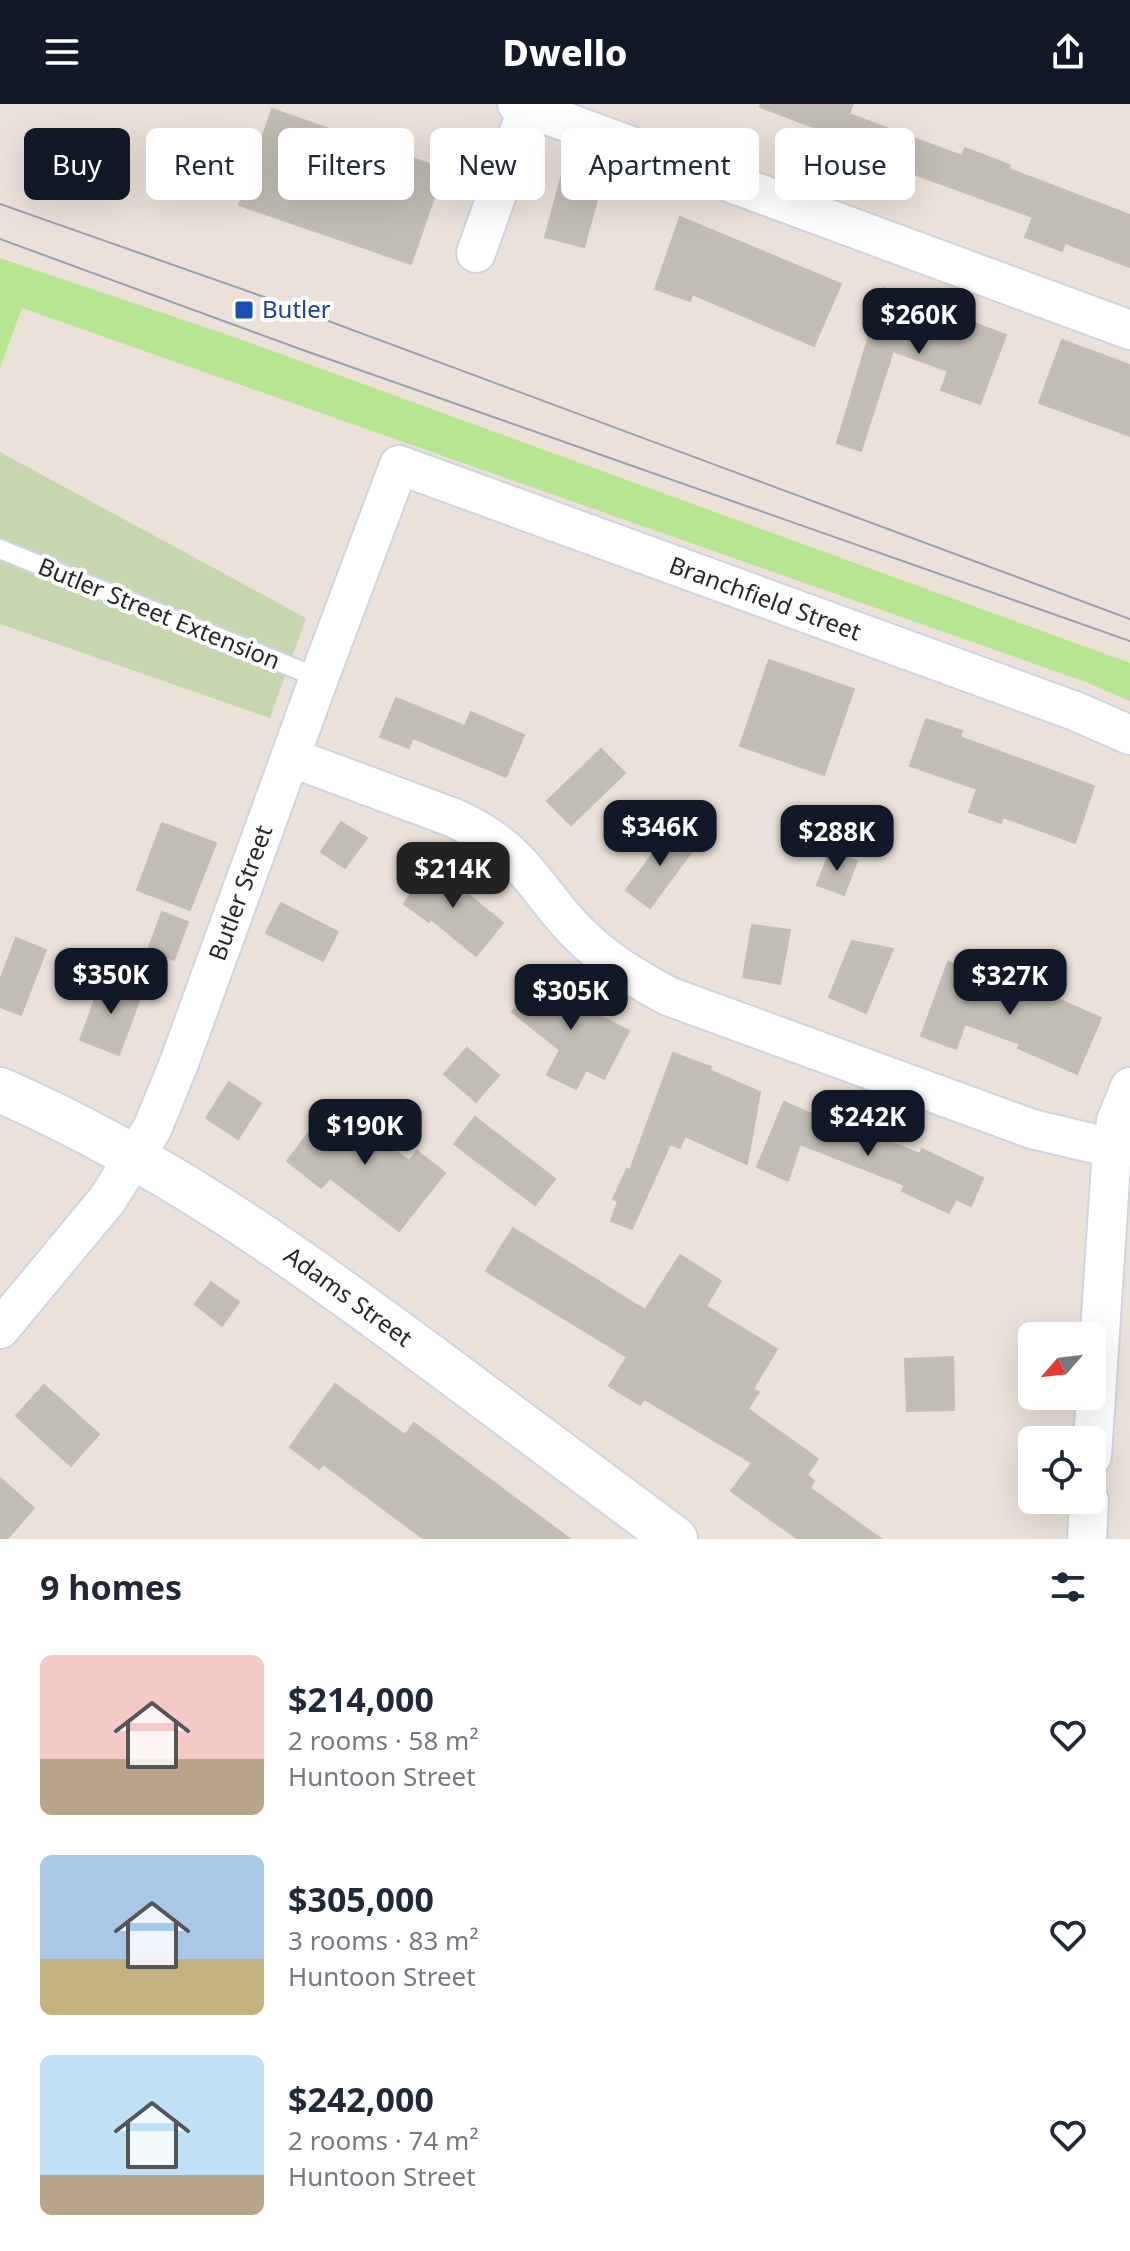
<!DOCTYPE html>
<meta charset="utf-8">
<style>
body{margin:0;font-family:"Noto Sans",sans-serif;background:#f2f2f3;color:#1f2937;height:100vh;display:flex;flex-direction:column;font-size:30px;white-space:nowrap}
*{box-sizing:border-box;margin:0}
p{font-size:26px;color:#747a83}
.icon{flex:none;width:44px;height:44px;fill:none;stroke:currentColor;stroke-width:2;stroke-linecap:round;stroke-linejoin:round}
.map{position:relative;height:1435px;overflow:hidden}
.side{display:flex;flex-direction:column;background:#fff;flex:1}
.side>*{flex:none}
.top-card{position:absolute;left:24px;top:24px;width:1082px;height:72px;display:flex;gap:16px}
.needle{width:52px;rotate:242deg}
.fabs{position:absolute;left:1018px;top:1218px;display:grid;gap:16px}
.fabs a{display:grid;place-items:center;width:88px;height:88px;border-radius:12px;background:#fff;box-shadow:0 8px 32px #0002;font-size:40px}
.price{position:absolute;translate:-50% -68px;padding:0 18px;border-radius:16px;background:#111827;color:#fff;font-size:26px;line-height:52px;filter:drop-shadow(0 2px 4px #0008)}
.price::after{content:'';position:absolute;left:50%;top:48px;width:24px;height:18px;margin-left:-12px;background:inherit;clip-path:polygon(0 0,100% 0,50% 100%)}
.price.on{background:#222;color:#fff}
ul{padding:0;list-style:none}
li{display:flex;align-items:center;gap:24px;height:200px;padding:0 40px}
li span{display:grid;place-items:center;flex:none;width:224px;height:160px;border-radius:12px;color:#555}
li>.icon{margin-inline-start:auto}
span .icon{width:96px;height:96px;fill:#fffc;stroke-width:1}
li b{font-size:34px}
h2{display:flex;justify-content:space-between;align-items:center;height:96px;padding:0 40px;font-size:34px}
.tag{padding:0 28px;border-radius:12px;background:#fff;box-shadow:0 8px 32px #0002;font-size:28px;line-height:72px}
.tag.on{background:#111827;color:#fff}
header{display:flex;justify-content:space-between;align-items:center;height:104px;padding:0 40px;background:#111827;color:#fff;font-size:36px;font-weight:800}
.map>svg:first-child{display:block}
.green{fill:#b7e591}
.cemetery{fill:#c6d6af}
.building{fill:#c2bdb4;stroke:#c6bdb2;stroke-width:2}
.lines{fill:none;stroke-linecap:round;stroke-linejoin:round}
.service-casing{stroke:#ced4e2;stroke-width:22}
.minor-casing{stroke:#ced4e2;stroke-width:42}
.secondary-casing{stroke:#ced4e2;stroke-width:48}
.service{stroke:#fff;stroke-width:18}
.minor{stroke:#fff;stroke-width:38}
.secondary{stroke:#fff;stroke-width:44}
.tram{stroke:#9ba1b4;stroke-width:2}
.transit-dot{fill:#1a4fb4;stroke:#fff;stroke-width:3}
.labels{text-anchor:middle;stroke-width:8;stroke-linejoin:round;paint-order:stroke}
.transit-label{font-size:24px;fill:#164399;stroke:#fff;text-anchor:start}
.street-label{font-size:24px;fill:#282828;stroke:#fff}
</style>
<header><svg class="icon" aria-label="menu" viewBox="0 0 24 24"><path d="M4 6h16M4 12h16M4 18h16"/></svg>Dwello<svg class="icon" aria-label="share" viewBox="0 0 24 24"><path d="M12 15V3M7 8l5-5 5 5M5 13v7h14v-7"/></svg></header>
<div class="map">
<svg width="1130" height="1435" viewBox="0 0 1130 1435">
<rect width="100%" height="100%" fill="#ebe1d8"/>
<path class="green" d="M0,154L231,232L1130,559V597L1086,578L22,204L0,264Z"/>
<path class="cemetery" d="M0,348L306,514L270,614L0,520Z"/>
<path class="building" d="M761,0H853L849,10L962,52L965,44L1010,61L1009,65L1130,111V163L1065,139L1062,147L1025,133L1033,113L911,69L908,77L809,41L816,24L760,3Z
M272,5L444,65L411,160L239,101Z
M561,74L600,85L584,143L545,133Z
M680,113L841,180L814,242L692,190L690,197L655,185Z
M883,184L1006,231L980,300L941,286L948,267L893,247L861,347L837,339Z
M1062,236L1130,261V332L1039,299Z
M769,556L854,585L824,671L740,642Z
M396,594L465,622L471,608L524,631L506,673L413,634L409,644L380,633Z
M926,615L962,627L960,633L1094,682L1075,739L1003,713L1001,719L969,708L977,685L910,662Z
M601,645L625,669L571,721L547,697Z
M341,718L367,734L345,764L321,748Z
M162,719L216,739L190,806L137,786Z
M671,725L695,743L650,804L626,786Z
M830,747L857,757L844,791L817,781Z
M431,760L503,819L476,852L431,815L429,818L404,800Z
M281,799L338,828L323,857L266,829Z
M162,808L188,818L174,856L148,846Z
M752,821L790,826L780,880L743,873Z
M16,834L46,846L21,911L0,903V876Z
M852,837L893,845L866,909L829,893Z
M948,858L1041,891L1042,888L1101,914L1077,970L1018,944L1020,940L965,920L956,945L921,932Z
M542,870L587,905L629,927L604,975L586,966L576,985L547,971L560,946L512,908Z
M103,874L142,889L119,951L80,936Z
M467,944L499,971L476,998L444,970Z
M673,949L711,963L709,966L760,988L747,1060L685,1032L680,1044L670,1040L632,1125L611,1117L618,1097L613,1095L627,1065L630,1066Z
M229,978L261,999L238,1035L206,1014Z
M332,998L409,1057L417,1047L445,1069L399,1127L330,1074L321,1084L287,1057Z
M784,998L841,1023L842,1019L920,1050L922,1045L983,1074L971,1102L956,1095L949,1109L902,1087L905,1081L800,1040L788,1077L757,1063Z
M475,1013L555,1075L535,1101L454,1040Z
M513,1124L645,1206L680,1151L721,1177L706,1202L777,1245L753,1285L759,1288L748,1305L818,1355L807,1371L814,1377L810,1384L881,1435H798L731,1387L752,1359L644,1295L640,1301L609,1282L627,1253L486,1167Z
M211,1178L239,1198L222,1222L195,1200Z
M953,1253L954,1306L907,1307L905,1255Z
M335,1280L405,1331L414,1319L570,1435H424L323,1360L319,1365L290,1343Z
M44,1281L99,1330L71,1362L16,1312Z
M0,1374L34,1404L7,1435H0Z"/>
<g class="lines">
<g class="service-casing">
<path id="service" d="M0,445L319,574"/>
</g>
<g class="minor-casing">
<path id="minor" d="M517,0L1130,226
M476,149L529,0
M290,653L454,714C471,722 488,731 502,743C533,768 552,805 581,832C607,858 637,875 668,892L1032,1025L1112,1044
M0,1225L107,1096L152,1025L179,959L319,574L399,361L1075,607L1130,631
M1092,1352L1112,1044L1116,1017L1130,983
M1087,1435L1089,1396"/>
</g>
<g class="secondary-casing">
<path id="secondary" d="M0,986C160,1056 292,1150 432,1254C513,1314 594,1374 675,1435"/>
</g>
<use href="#service" class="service"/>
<use href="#minor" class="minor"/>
<use href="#secondary" class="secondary"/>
<path class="tram" d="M0,100L253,189L1130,515
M0,135L300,245L1130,537"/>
</g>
<rect class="transit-dot" x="234" y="196" width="20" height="20" rx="4"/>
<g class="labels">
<g class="transit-label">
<text x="262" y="214">Butler</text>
</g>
<g class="street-label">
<text transform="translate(765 495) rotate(20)" y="8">Branchfield Street</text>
<text transform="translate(159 510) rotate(22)" y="8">Butler Street Extension</text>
<text transform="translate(241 789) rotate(-70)" y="8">Butler Street</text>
<text transform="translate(348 1193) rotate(36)" y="8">Adams Street</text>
</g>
</g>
</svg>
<div class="fabs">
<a><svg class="needle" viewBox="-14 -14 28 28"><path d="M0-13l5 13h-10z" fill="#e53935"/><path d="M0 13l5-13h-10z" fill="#747a83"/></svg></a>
<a><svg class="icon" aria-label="locate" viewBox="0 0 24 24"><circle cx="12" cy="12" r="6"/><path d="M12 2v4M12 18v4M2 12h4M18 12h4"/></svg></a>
</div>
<b class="price" style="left:919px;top:252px">$260K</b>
<b class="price" style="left:660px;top:764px">$346K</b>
<b class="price" style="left:837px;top:769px">$288K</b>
<b class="price on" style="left:453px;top:806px">$214K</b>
<b class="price" style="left:111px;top:912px">$350K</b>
<b class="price" style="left:1010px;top:913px">$327K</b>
<b class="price" style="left:571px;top:928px">$305K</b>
<b class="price" style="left:868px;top:1054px">$242K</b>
<b class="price" style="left:365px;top:1063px">$190K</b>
<div class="top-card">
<a class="tag on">Buy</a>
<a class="tag">Rent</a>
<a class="tag">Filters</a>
<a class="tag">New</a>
<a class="tag">Apartment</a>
<a class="tag">House</a>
</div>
</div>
<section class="side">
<h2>9 homes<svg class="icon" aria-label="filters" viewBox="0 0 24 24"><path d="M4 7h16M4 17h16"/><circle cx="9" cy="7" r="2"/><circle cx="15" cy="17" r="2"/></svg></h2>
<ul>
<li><span style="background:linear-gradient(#f6c9c9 65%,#b9a48a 0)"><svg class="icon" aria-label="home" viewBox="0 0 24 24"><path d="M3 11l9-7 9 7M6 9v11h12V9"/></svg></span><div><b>$214,000</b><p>2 rooms · 58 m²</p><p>Huntoon Street</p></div><svg class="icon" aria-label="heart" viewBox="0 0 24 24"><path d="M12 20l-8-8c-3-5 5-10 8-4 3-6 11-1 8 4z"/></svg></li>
<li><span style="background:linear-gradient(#a9c7e8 65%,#c2b280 0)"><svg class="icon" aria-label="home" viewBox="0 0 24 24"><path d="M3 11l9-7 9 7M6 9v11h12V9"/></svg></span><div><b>$305,000</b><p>3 rooms · 83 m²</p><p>Huntoon Street</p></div><svg class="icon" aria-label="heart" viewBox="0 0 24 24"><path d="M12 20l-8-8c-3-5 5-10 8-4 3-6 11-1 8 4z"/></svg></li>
<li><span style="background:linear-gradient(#bfe0f5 75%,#b9a48a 0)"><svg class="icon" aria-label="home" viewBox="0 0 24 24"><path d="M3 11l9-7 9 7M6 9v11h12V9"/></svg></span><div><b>$242,000</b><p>2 rooms · 74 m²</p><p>Huntoon Street</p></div><svg class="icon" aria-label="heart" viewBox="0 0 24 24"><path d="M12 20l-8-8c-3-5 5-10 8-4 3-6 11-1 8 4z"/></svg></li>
</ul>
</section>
